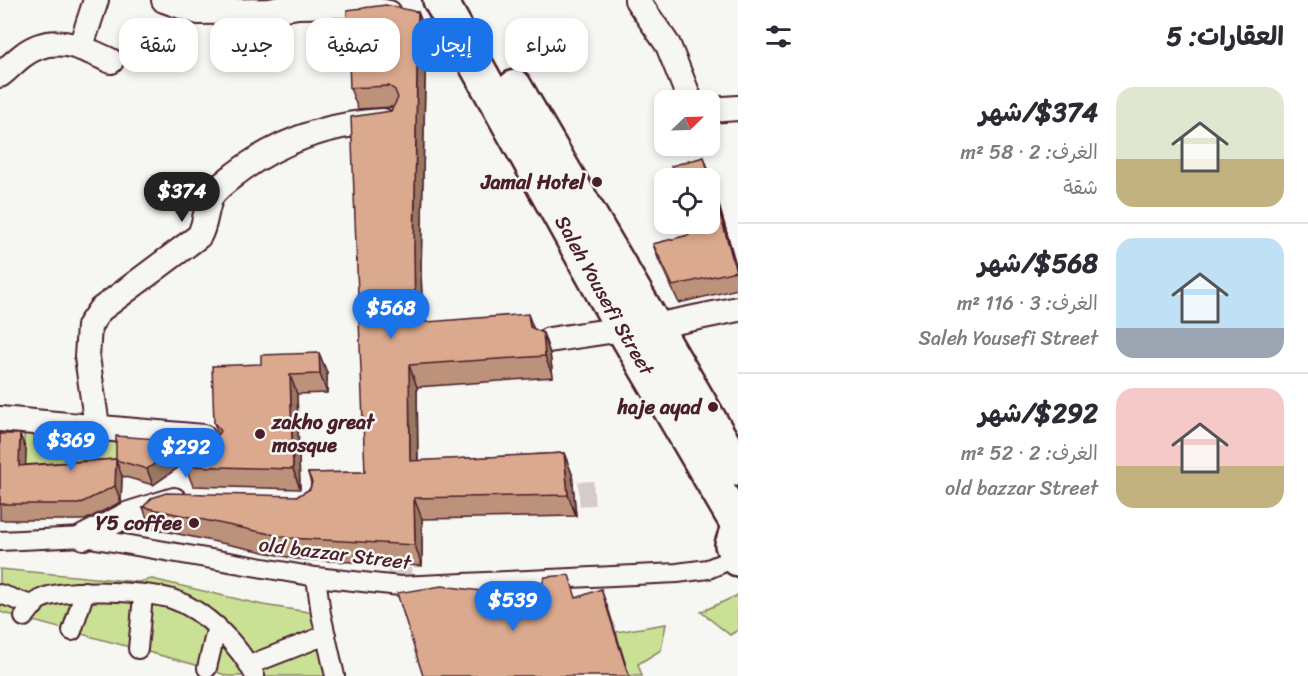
<!DOCTYPE html>
<html lang="ar">
<meta charset="utf-8">
<style>
body{margin:0;font-family:Sriracha,"Playpen Sans Arabic",sans-serif;background:#f2f2f3;color:#2b2b33;direction:rtl;height:100vh;display:flex;flex-direction:column;font-size:22px;white-space:nowrap}
*{box-sizing:border-box;margin:0}
p{font-size:20px;color:#7c7c81}
.icon{flex:none;width:33px;height:33px;fill:none;stroke:currentColor;stroke-width:2;stroke-linecap:round;stroke-linejoin:round}
.map{position:relative;flex:1;overflow:hidden;direction:ltr}
.side{display:flex;flex-direction:column;background:#fff;width:570px}
.side>*{flex:none}
.top-card{position:absolute;left:18px;top:18px;width:570px;height:54px;direction:rtl;display:flex;gap:12px}
.needle{width:39px;rotate:67deg}
.fabs{position:absolute;left:654px;top:90px;display:grid;gap:12px}
.fabs a{display:grid;place-items:center;width:66px;height:66px;border-radius:12px;background:#fff;box-shadow:0 3px 9px #0003;font-size:30px}
.price{position:absolute;translate:-50% -51px;padding:0 14px;border-radius:21px;background:#1a73e8;color:#fff;font-size:20px;line-height:39px;filter:drop-shadow(0 2px 3px #0008)}
.price::after{content:'';position:absolute;left:50%;top:36px;width:18px;height:14px;margin-left:-9px;background:inherit;clip-path:polygon(0 0,100% 0,50% 100%)}
.price.selected{background:#222;color:#fff}
ul{padding:0;list-style:none}
li{display:flex;align-items:center;gap:18px;height:150px;padding:0 24px}
li+li{border-top:2px solid #e1e1e2}
li span{display:grid;place-items:center;flex:none;width:168px;height:120px;border-radius:18px;color:#555}
li>.icon{margin-inline-start:auto}
span .icon{width:72px;height:72px;fill:#fffc;stroke-width:1}
li b{font-size:26px}
h2{display:flex;justify-content:space-between;align-items:center;height:72px;padding:0 24px;font-size:26px}
.chip{padding:0 21px;border-radius:18px;background:#fff;box-shadow:0 3px 9px #0003;font-size:21px;line-height:54px}
.chip.selected{background:#1a73e8;color:#fff}
main{display:flex;flex:1;min-height:0}
.map>svg:first-child{display:block}
.green{fill:#cae095;stroke:#8a8060;stroke-width:1.5}
.lines{fill:none;stroke-linecap:round;stroke-linejoin:round}
.minor-tunnel{stroke:#d4cbca;stroke-width:24;stroke-dasharray:24 12;stroke-linecap:butt}
.pedestrian-casing{stroke:#4a1f2b;stroke-width:22}
.minor-casing{stroke:#4a1f2b;stroke-width:28}
.secondary-casing{stroke:#4a1f2b;stroke-width:38}
.pedestrian{stroke:#f6f6f2;stroke-width:18}
.minor{stroke:#f6f6f2;stroke-width:24}
.secondary{stroke:#f6f6f2;stroke-width:33}
.wall{fill:#bc927a;stroke:#4a1f2b;stroke-width:1.5}
.shaded-wall{fill:#997763;stroke:#4a1f2b;stroke-width:1.5}
.building{fill:#dbaa8e;stroke:#4a1f2b;stroke-width:1.5}
.poi-dot{fill:#4a1f2b;stroke:#f6f6f2;stroke-width:2}
.labels{text-anchor:middle;stroke-width:5;stroke-linejoin:round;paint-order:stroke}
.poi-label{font-size:20px;font-weight:bold;fill:#4a1f2b;stroke:#f6f6f2;text-anchor:end}
.street-label{font-size:20px;fill:#4a1f2b;stroke:#f6f6f2}
</style>
<main>
<section class="side">
<h2>العقارات: 5<svg class="icon" aria-label="filters" viewBox="0 0 24 24"><path d="M4 7h16M4 17h16"/><circle cx="9" cy="7" r="2"/><circle cx="15" cy="17" r="2"/></svg></h2>
<ul>
<li><span style="background:linear-gradient(#dfe7d0 60%,#c2b280 0)"><svg class="icon" aria-label="home" viewBox="0 0 24 24"><path d="M3 11l9-7 9 7M6 9v11h12V9"/></svg></span><div><b>$374/شهر</b><p>الغرف: 2 · 58 m²</p><p>شقة</p></div></li>
<li><span style="background:linear-gradient(#bfe0f5 75%,#9aa5b1 0)"><svg class="icon" aria-label="home" viewBox="0 0 24 24"><path d="M3 11l9-7 9 7M6 9v11h12V9"/></svg></span><div><b>$568/شهر</b><p>الغرف: 3 · 116 m²</p><p>Saleh Yousefi Street</p></div></li>
<li><span style="background:linear-gradient(#f6c9c9 65%,#c2b280 0)"><svg class="icon" aria-label="home" viewBox="0 0 24 24"><path d="M3 11l9-7 9 7M6 9v11h12V9"/></svg></span><div><b>$292/شهر</b><p>الغرف: 2 · 52 m²</p><p>old bazzar Street</p></div></li>
</ul>
</section>
<div class="map">
<svg width="738" height="676" viewBox="0 0 738 676">
<rect width="100%" height="100%" fill="#f6f6f2"/>
<filter id="ink" filterUnits="userSpaceOnUse"><feTurbulence type="fractalNoise" baseFrequency=".0167" numOctaves="2"/><feDisplacementMap in="SourceGraphic" scale="12" xChannelSelector="R" yChannelSelector="G"/><feConvolveMatrix kernelMatrix="1 2 1 2 8 2 1 2 1" color-interpolation-filters="sRGB"/></filter>
<g filter="url(#ink)">
<path class="green" d="M24,426L117,433L122,472L25,482Z
M0,569L138,582L152,579L263,605L321,614L335,676H227L207,668L0,612Z
M738,595V630L730,635L701,612Z
M666,624L661,650L638,664L642,676H629L616,632Z"/>
<g class="lines">
<path class="minor-tunnel" d="M543,496L594,493
M399,532L400,586"/>
<g class="pedestrian-casing">
<path id="pedestrian" d="M0,541L84,537L316,577L400,586L677,573L708,569L737,557
M316,577L321,614L335,676
M0,594L34,606
M24,617C29,612 34,603 39,600C60,587 149,591 172,599C205,610 239,645 255,676
M72,631L85,591
M138,649L143,596
M249,665L326,635
M207,668L217,626"/>
</g>
<g class="minor-casing">
<path id="minor" d="M164,0L198,12L269,11L298,6L350,5L389,13
M637,0L668,45L690,100
M81,46L96,0
M0,75C8,69 14,62 22,56C52,32 81,47 111,61
M710,110L738,108
M655,326L738,309
M549,340L623,329
M0,419L203,437
M97,426L87,357L89,326L100,310L199,236C206,224 205,210 211,197C215,189 227,181 234,175C278,141 328,124 383,121
M84,537L129,514L174,500"/>
</g>
<g class="secondary-casing">
<g id="secondary">
<path id="s1" d="M440,0L623,329L738,525"/>
<path d="M515,87L738,469"/>
<path d="M738,527L732,545L738,559"/>
</g>
</g>
<use href="#pedestrian" class="pedestrian"/>
<use href="#minor" class="minor"/>
<use href="#secondary" class="secondary"/>
</g>
<path class="wall" d="M418,12L426,33L421,271L423,322L534,329L543,333L550,354L553,377L417,387L418,461L564,453L572,474L576,516L422,519V566L297,559L150,528L143,507L298,496L310,489L311,483L308,473L365,472L391,111L393,107L358,109L350,88Z
M710,174L738,272V289L679,303L659,261L653,244L689,235Z
M319,353L327,373V393L297,394L300,489L193,486L185,466L218,434L214,423L261,364Z
M0,434L26,450L25,465L116,459L192,458L153,485L122,476L121,502L85,520H0Z"/>
<path class="shaded-wall" d="M418,12L426,33L421,271L423,344L415,323L414,250Z
M704,157L710,174L738,272V276Z
M528,314L536,335L530,327Z
M543,333L550,354L553,377L545,356Z
M319,353L327,373V393L320,374Z
M409,365L417,387L418,482L410,461Z
M290,375L297,394L300,489L293,469Z
M20,434L26,450L25,482L19,466Z
M186,441L192,458L153,485L147,469Z
M564,453L572,474L576,516L568,495Z
M116,460L122,476L121,502L115,486Z
M414,498L422,519V566L415,545Z
M601,589L609,611L629,676H628Z"/>
<path class="building" d="M386,5L418,12L414,250L415,323L528,314L530,327L543,333L545,356L409,365L410,461L564,453L568,495L414,498L415,545L289,538L143,507L152,498L166,493L298,496L310,489L312,482L308,473L365,472L351,117L391,111L398,98L395,90L389,86L350,88L347,10Z
M704,157L736,271L673,286L653,244L689,235L686,224H710V178H674L671,166Z
M319,353L320,374L290,375L293,469L185,466L221,431L214,423L212,366L261,364V355Z
M0,434H20L19,466L116,459V436L186,441L147,469L116,460L115,486L79,504H0Z
M569,575L576,598L601,589L627,671L630,676H423L397,593L442,586L536,598L545,577Z"/>
</g>
<g class="poi-dot">
<circle cx="597" cy="182" r="6"/>
<circle cx="713" cy="407" r="6"/>
<circle cx="260" cy="434" r="6"/>
<circle cx="194" cy="523" r="6"/>
</g>
<g class="labels">
<g class="poi-label">
<text x="585" y="189">Jamal Hotel</text>
<text x="701" y="414">haje ayad</text>
<text x="272" y="429" text-anchor="start">zakho great<tspan x="272" dy="23">mosque</tspan></text>
<text x="182" y="530">Y5 coffee</text>
</g>
<g class="street-label">
<text dy="7" stroke="none"><textPath href="#s1" startOffset="338">Saleh Yousefi Street</textPath></text>
<text transform="translate(335 553) rotate(7)" y="7">old bazzar Street</text>
</g>
</g>
</svg>
<div class="fabs">
<a><svg class="needle" viewBox="-14 -14 28 28"><path d="M0-13l5 13h-10z" fill="#e53935"/><path d="M0 13l5-13h-10z" fill="#7c7c81"/></svg></a>
<a><svg class="icon" aria-label="locate" viewBox="0 0 24 24"><circle cx="12" cy="12" r="6"/><path d="M12 2v4M12 18v4M2 12h4M18 12h4"/></svg></a>
</div>
<b class="price selected" style="left:182px;top:223px">$374</b>
<b class="price" style="left:391px;top:340px">$568</b>
<b class="price" style="left:71px;top:472px">$369</b>
<b class="price" style="left:186px;top:479px">$292</b>
<b class="price" style="left:513px;top:632px">$539</b>
<div class="top-card">
<a class="chip">شراء</a>
<a class="chip selected">إيجار</a>
<a class="chip">تصفية</a>
<a class="chip">جديد</a>
<a class="chip">شقة</a>
</div>
</div>
</main>
